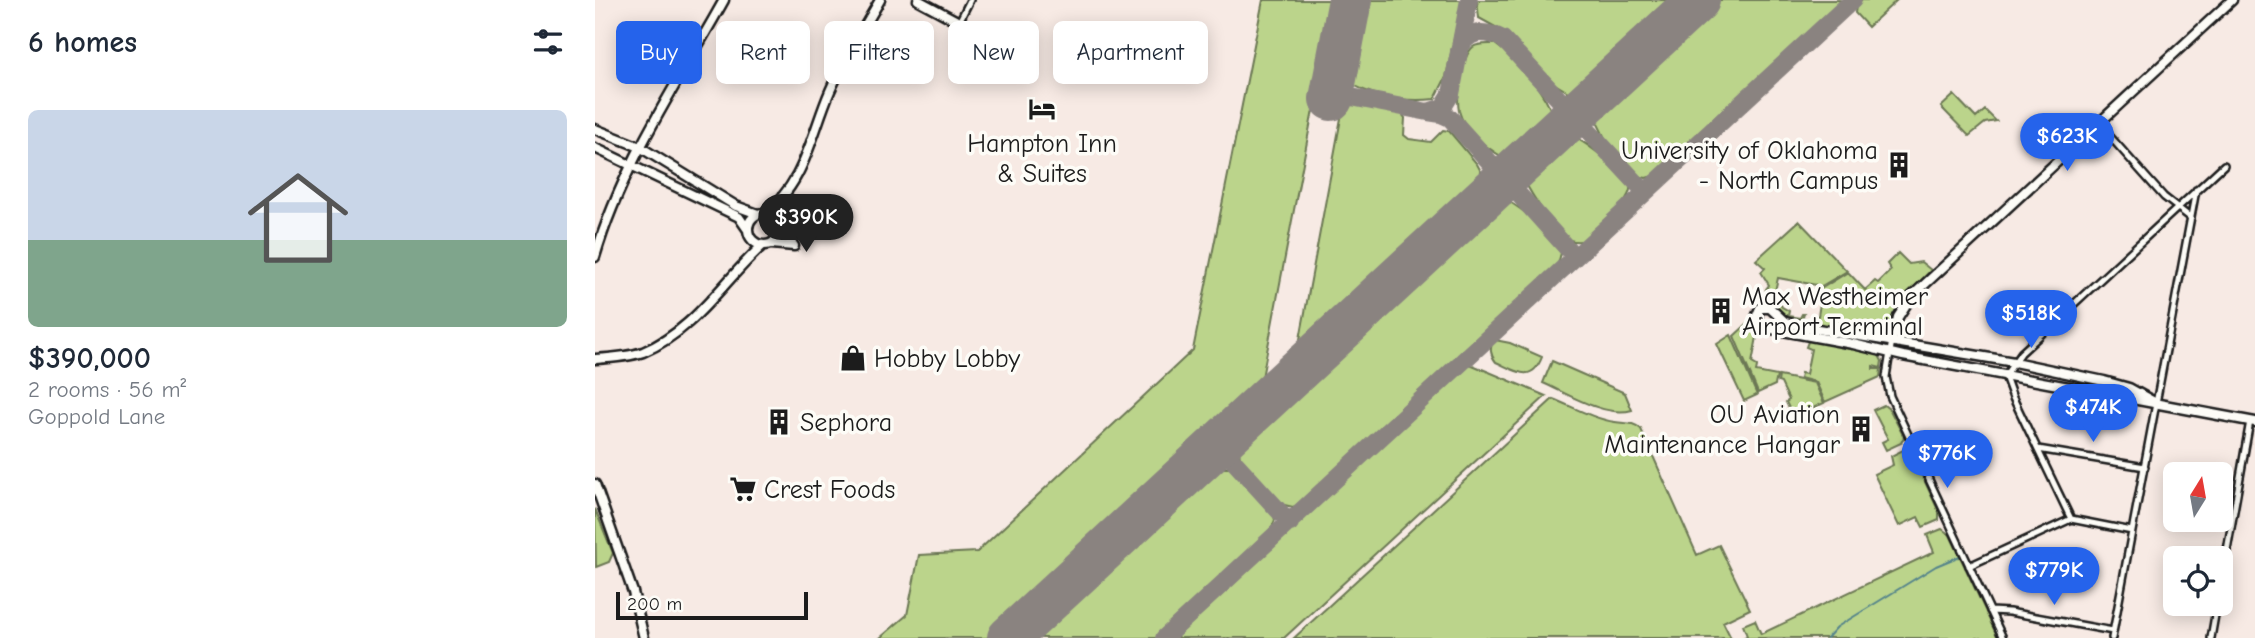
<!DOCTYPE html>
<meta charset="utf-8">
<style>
body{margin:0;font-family:"Comic Neue",sans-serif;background:#f6f6f7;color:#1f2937;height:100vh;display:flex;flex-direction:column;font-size:26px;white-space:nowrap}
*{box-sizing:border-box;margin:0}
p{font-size:23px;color:#747a83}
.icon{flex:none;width:38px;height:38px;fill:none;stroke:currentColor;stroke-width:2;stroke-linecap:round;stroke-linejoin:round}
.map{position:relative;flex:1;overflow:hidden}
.panel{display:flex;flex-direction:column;background:#fff;width:595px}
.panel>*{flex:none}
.banner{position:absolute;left:21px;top:21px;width:665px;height:63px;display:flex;gap:14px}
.needle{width:46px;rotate:11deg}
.controls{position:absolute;left:1568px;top:462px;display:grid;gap:14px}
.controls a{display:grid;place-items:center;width:70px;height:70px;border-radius:10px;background:#fff;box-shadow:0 4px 18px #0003;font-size:35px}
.scale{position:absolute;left:21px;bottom:18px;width:192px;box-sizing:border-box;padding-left:7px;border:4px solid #1c1c1c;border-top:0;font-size:19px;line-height:24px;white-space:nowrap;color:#1c1c1c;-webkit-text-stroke:5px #fdfcf7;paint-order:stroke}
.price{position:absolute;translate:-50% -60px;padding:0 16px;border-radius:24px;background:#2563eb;color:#fff;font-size:23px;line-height:46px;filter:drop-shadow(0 2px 4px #0008)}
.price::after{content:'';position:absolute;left:50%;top:42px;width:21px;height:16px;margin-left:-10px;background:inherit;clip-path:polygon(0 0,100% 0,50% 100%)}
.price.active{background:#222;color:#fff}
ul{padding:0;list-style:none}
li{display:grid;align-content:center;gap:14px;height:371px;padding:0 28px}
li+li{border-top:2px solid #e0e1e3}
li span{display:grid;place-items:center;height:217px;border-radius:10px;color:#555}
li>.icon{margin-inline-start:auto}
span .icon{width:126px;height:126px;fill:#fffc;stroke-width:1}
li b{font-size:30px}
h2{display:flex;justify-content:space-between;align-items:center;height:84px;padding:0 28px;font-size:30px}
.pill{padding:0 24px;border-radius:10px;background:#fff;box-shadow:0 4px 18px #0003;font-size:24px;line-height:63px}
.pill.active{background:#2563eb;color:#fff}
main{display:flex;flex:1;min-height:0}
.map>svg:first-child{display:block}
.green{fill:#bbd48b;stroke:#6c7854;stroke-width:2}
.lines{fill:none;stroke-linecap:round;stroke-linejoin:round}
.stream{stroke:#54848b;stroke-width:2}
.taxiway{stroke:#8a8380;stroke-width:18}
.runway{stroke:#8a8380;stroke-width:44}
.street-casing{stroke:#1c1c1c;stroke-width:10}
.secondary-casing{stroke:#1c1c1c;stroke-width:13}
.street{stroke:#fdfcf7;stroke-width:5}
.secondary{stroke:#fdfcf7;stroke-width:8}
.labels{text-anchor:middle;stroke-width:7;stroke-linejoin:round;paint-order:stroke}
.poi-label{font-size:26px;fill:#1c1c1c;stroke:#fdfcf7;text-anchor:start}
</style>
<main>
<section class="panel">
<h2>6 homes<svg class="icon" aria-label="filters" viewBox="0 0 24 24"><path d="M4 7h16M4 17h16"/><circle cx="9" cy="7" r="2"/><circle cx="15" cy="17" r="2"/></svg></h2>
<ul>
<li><span style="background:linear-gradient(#c9d6e8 60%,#7fa58c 0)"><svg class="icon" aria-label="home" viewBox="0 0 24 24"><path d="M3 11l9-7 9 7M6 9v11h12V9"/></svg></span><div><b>$390,000</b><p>2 rooms · 56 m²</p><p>Goppold Lane</p></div></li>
</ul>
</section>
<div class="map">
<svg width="1660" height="638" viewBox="0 0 1660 638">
<rect width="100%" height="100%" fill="#f7eae4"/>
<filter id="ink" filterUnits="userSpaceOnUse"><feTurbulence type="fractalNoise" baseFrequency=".0143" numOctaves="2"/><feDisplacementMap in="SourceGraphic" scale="14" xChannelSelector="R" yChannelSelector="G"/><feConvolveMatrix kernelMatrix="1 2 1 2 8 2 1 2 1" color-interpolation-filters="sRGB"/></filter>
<g filter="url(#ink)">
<path class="green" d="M668,0H739L666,383L392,638H285L312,615L324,555L382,552L598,350Z
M769,0H867L851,77L840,99C809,102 780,98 753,82Z
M882,0H1080L978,95L960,84L908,31L884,18Z
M1124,0H1249L1058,176L1051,178L1043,176L1010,138L999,116Z
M1267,0H1302L1273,27L1260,13L1261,6Z
M900,44C925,62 945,87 958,114L909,158C892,148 870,133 864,111C861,97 867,56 878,47C883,43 894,44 900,44Z
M1359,95L1381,118L1390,110L1401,121L1390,123L1374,136L1346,107Z
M749,102L806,113L810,118L809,135L814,139L836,142L848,130L854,131L882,164L889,177L703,350Z
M978,136C991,143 1031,172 1035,186C1038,199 1002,232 991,239C986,242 981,242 975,240C962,235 936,194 929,180Z
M910,199C927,209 960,234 966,253L963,264L707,503L698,507L685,504L646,461L644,452L648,441Z
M1204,221L1252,271L1223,288L1221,285L1183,278L1180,291L1176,292L1179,293L1187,307L1194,311L1193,316L1205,318L1207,314H1209L1206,323C1185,320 1184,312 1173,296L1175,292L1170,293L1171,289L1174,285L1166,272L1170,268L1161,260Z
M1303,253L1314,264L1326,262L1336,270L1304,303L1290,334H1264L1217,325V316H1223L1227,291L1224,290L1253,272L1270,290L1280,281L1283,283L1296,270L1292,264Z
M1153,323L1162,337L1157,363L1162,366L1161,372L1182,376L1180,385L1163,393L1139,336Z
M1136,335L1162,395L1149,401L1122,344Z
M1214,339L1258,347L1283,354L1287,361L1286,368L1278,366V369H1286L1285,377L1230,402L1221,382L1205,378L1206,373L1211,374L1216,349L1211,347Z
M900,340L915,343L947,357C937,384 921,371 901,362C896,356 893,347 900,340Z
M957,361L1030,393L1037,410C1011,418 973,394 948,383Z
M875,364L951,396L689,638H580Z
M1184,376L1220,383L1229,403L1198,417L1191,402L1194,400L1186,383L1183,382Z
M958,399C978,407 999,419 1020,422C1031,424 1037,421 1046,429L1102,555L1124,545L1155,609L1128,622L1136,638H699Z
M1289,405L1295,410L1309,437L1306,443L1291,450L1287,442L1293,439L1278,410Z
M1310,449L1316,452L1344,512V520L1328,527L1323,517L1304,526L1279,474L1298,465L1296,456Z
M622,468H636L641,473L678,513L680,520L674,534L562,638H435L616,471Z
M0,509L18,553L14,562L1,567Z
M1347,529L1355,535L1403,638H1148L1152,636L1148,625L1160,620L1166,634L1339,552L1332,535Z"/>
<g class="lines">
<path class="stream" d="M1232,638L1242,627L1341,566L1365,556"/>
<path class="taxiway" d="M864,51C872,29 890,30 908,39L1050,192
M738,89L741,94L833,112L848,107L856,94L874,0
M833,112L846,114L855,118L980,257
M623,444L695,523
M569,638L1258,0"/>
<path class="runway" d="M736,99L755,0
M414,638L1103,0"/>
<g class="street-casing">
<path id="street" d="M364,22L375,0
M1503,123L1569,197L1596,218
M1297,340L1291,377L1295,396L1408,638
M1443,449L1550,467
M1476,519L1418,398L1410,376L1426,353L1629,165
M1374,566L1476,519L1537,531
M1626,584L1655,421
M1395,611L1414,612L1518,631
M1517,638L1601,190
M1616,638L1622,604"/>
</g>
<g class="secondary-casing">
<path id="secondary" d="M323,0L364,22L423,49
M0,129L45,147L141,206L163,214
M0,148L144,217L153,230
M153 229a16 16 0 1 1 32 0a16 16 0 1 1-32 0Z
M169,213C209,187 217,132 235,91C249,59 268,30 285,0
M184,221L189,196
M177,244L199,246L186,227
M0,257C27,164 83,83 129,0
M1297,340L1303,317L1316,297L1637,0
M0,359C16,358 33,357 48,352C99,331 128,281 168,245
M1561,403L1534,388L1509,381L1419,362L1211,327L1190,322L1175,308H1165L1162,315L1164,324L1172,328L1258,344L1308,356L1660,422
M0,484L38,592L49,638"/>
</g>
<use href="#street" class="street"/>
<use href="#secondary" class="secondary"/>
</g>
</g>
<defs>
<g id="hotel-bare" transform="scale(2.1)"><path d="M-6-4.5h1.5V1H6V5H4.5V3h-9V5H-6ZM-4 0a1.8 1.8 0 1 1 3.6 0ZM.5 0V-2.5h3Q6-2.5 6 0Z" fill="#1c1c1c" stroke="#fdfcf7" stroke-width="2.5" paint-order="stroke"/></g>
<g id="building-bare" transform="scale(2.1)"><path d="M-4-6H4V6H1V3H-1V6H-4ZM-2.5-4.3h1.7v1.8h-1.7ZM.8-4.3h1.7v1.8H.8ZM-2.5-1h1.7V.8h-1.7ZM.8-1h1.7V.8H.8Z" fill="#1c1c1c" stroke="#fdfcf7" stroke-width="2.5" paint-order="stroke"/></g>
<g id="shop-bare" transform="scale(2.1)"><path d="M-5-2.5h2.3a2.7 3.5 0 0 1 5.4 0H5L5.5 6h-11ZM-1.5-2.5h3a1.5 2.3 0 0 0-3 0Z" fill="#1c1c1c" stroke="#fdfcf7" stroke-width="2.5" paint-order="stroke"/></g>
<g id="supermarket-bare" transform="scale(2.1)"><path d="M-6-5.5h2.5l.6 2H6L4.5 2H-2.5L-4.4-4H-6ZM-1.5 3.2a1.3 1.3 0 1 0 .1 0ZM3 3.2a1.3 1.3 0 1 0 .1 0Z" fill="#1c1c1c" stroke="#fdfcf7" stroke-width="2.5" paint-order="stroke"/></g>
</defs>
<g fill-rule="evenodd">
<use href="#hotel-bare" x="447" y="109"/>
<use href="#building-bare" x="1304" y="165"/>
<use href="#building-bare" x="1126" y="311"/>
<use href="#shop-bare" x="258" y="358"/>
<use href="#building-bare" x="184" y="422"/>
<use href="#building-bare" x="1266" y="429"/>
<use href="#supermarket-bare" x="148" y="489"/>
</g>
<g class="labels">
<g class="poi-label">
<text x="447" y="152" text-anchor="middle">Hampton Inn<tspan x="447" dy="30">&amp; Suites</tspan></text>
<text x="1283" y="159" text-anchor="end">University of Oklahoma<tspan x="1283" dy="30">- North Campus</tspan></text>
<text x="1147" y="305">Max Westheimer<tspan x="1147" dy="30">Airport Terminal</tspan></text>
<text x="279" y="367">Hobby Lobby</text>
<text x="1245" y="423" text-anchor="end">OU Aviation<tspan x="1245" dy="30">Maintenance Hangar</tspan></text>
<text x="205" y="431">Sephora</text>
<text x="169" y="498">Crest Foods</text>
</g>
</g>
</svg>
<div class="controls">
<a><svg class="needle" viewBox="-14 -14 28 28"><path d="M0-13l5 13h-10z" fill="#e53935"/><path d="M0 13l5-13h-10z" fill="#747a83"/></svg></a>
<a><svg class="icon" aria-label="locate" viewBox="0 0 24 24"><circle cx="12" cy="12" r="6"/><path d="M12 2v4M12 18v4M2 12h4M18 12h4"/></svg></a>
</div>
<div class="scale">200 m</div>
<b class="price" style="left:1472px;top:173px">$623K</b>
<b class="price active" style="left:211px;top:254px">$390K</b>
<b class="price" style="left:1436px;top:350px">$518K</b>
<b class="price" style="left:1498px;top:444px">$474K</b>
<b class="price" style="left:1352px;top:490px">$776K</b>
<b class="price" style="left:1459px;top:607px">$779K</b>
<div class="banner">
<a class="pill active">Buy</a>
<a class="pill">Rent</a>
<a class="pill">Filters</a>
<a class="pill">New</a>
<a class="pill">Apartment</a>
</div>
</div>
</main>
